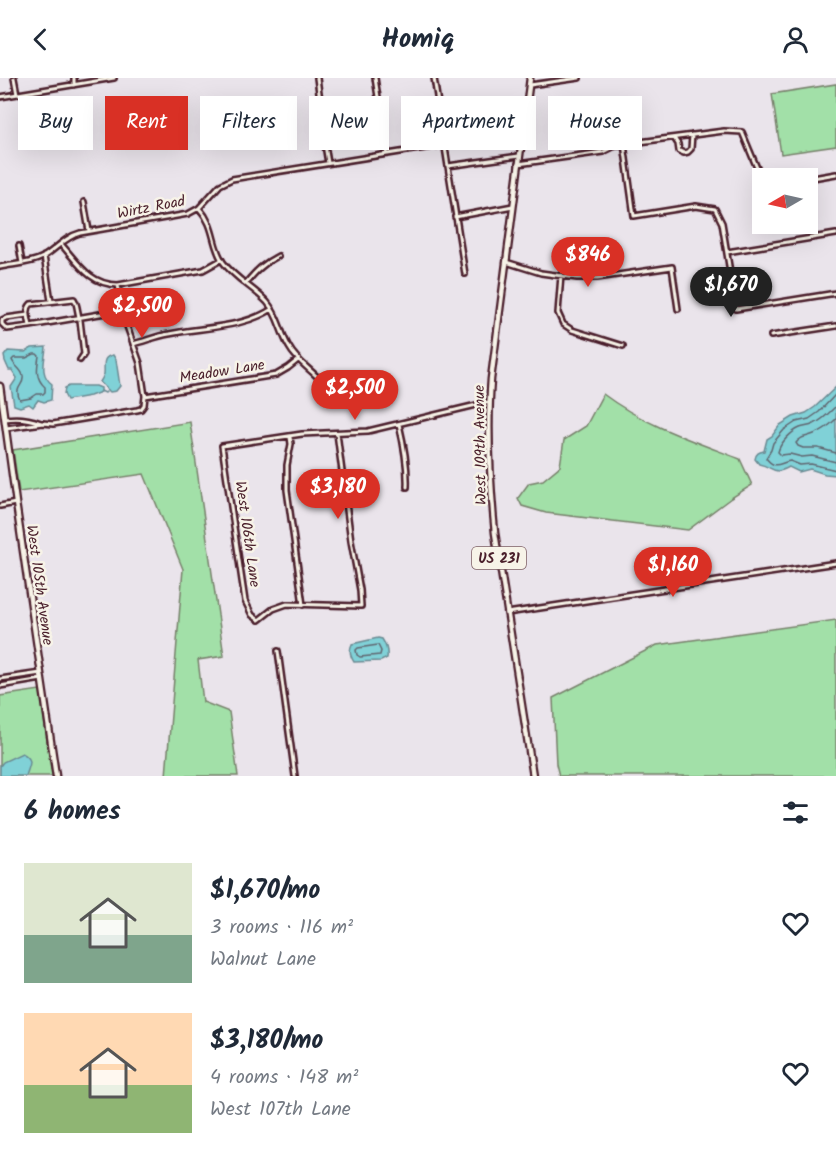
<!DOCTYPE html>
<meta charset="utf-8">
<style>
body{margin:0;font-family:Kalam,sans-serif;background:#f6f6f7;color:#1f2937;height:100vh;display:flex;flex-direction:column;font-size:22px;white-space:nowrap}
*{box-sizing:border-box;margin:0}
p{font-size:20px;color:#747a83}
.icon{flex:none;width:33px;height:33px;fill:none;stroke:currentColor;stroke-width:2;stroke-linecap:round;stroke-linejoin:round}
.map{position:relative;height:698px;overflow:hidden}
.panel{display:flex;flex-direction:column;background:#fff;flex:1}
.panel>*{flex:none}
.hud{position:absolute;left:18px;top:18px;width:801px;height:54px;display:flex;gap:12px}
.needle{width:39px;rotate:261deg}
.tools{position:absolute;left:752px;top:90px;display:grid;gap:12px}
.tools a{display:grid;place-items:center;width:66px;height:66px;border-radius:0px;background:#fff;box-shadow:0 6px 24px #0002;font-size:30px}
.price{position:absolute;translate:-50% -51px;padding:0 14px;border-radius:21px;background:#d93025;color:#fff;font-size:20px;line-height:39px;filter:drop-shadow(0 2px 3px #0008)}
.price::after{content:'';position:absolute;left:50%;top:36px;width:18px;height:14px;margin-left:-9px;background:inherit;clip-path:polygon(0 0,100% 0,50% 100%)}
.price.on{background:#222;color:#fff}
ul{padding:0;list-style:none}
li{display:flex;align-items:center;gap:18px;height:150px;padding:0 24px}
li span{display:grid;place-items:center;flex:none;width:168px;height:120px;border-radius:0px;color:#555}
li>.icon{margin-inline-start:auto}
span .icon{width:72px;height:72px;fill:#fffc;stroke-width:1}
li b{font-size:26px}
h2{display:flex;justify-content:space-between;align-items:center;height:72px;padding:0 24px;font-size:26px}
.chip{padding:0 21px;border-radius:0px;background:#fff;box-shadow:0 6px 24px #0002;font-size:21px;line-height:54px}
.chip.on{background:#d93025;color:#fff}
header{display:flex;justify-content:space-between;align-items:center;height:78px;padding:0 24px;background:#fff;font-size:27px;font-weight:700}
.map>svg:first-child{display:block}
.green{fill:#a2e0a8;stroke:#76806a;stroke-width:1.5}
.water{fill:#80d1d7;stroke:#6a8a92;stroke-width:1.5}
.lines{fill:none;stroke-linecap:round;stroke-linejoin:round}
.shore{stroke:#606670;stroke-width:1.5}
.stream{stroke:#6a8a92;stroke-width:1.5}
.street-casing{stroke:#4a1f2b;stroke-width:8}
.secondary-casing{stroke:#4a1f2b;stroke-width:9}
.primary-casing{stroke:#4a1f2b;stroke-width:9}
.street{stroke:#f7f3e8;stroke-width:3}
.secondary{stroke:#f7f3e8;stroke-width:4.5}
.primary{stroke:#f7f3e8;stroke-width:4.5}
.labels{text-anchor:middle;stroke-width:5;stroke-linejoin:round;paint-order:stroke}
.shield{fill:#f7f3e8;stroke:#7e5f64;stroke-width:1.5}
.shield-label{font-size:14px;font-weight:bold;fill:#4a1f2b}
.street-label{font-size:15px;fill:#4a1f2b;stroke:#f7f3e8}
</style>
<header><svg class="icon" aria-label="back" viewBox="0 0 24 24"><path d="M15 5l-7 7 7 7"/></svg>Homiq<svg class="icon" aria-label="person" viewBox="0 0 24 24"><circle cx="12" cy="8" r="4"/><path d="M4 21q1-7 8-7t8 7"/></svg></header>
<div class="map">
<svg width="836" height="698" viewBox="0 0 836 698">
<rect width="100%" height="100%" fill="#eae4eb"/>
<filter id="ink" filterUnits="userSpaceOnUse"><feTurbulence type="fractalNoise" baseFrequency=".0167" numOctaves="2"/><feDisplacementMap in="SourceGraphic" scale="12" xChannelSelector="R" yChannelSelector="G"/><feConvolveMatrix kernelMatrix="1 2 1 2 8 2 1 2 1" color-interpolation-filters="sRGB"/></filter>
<g filter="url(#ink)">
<path class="green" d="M836,6V68L781,76L772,16Z
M603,316C644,347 693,363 740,381L752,407L731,420L688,452L546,435L522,428L518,420L529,405L543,402L560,388L564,362L586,348Z
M190,344L224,578L198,582L203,624L229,634L238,698H166L183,491L144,396L19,414L13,372Z
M836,542V698H559L556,686L553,620L657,567Z
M40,612L52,698H0V618Z"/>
<path class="water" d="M46,269C45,283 39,296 52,306L51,322L44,324L38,322L33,329L29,326L20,329L14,327L11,309L17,300L12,292H9L5,283L4,278L8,273L25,274L32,270Z
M113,277L116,282L120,308L116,313L110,314L100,304C102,301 103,299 104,296C105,287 101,279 113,277Z
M69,308H96L101,310V314L90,318L67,322L64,316L65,310Z
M836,309V397L825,396L810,391L799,394L789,389C773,398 774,389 759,386L755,381C756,375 759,374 764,373L767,361L772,358L780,347L793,339L806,335L815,329Z
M378,560L382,561C386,567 388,573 387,580L381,583L354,584C350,578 349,572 352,566Z
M22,675C35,682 29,687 26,698H0V688L3,684Z"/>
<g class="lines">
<path class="shore" d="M34,276H37L39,278C37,290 35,300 45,309V314L43,316H37L31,320L20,322C13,308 25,308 23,298C22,291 14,288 12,282L14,280H26Z
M836,316L819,334L809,341L796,344L784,352L773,365L771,372L766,380C775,392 779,385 790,383L800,387L811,386L836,392
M836,328C829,335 823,342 814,346C809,349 805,348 800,350C791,354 780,365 778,374L781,377L790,376L802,379L812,378L836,384
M836,341C830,347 823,353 814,356C805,360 803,357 796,365L798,368L803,370H818L836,375
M378,567L381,573L380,577L360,579L357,577L356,572L358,570Z"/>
<path class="stream" d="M101,313L105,315L108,312"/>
<g class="street-casing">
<path id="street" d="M14,0L17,16
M74,0V7
M317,0L320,22V37L328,85
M375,0L387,76
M434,0L465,196
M530,7L579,0
M0,19L114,0
M674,60L678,66L679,73L684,75L688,74L691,71L692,57
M624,66L634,138L696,128L715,131L722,145L736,231L836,215
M518,86L603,74L613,69L624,66L724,53L742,54L762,102
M448,88L519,78
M807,101L836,96
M84,124L89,153
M199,130C216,149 211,166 223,184C234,200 254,210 267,224C279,238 280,254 289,269C299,288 321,296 331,317
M455,139L513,128
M61,166C78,185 90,207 118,207L203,192L221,182
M19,168L22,185
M727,174L836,156
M44,178L51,223
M506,184L541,195L577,200H597L672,189L678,231
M0,189C14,186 30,186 43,179C56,171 65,159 80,155L188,136L199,130L220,107L232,101L444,67
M561,197L558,235L563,246L572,252L623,268
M246,205C256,193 264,185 278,178
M28,237L6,240L2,242V246L7,251L30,248
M771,258L836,248
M133,266C145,263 157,258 169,256C203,249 243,250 272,231
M80,282L84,276L80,242C77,235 78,227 74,221L31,226C25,232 29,241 30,248L123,232
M145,318L276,297L288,290L298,282
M5,341C18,339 28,340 41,345
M399,346C404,367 408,387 407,409
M6,350L43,345L53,346L137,332L141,331L144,327L145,318L140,285L124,240L118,207
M337,355L351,463L360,512L361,528L287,526L273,531L259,542L252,537L245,523L222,368L302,356L368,353L489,324
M290,359L291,366L287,387V412L303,527
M0,428L16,425
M507,535L836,485
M278,573L295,698
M0,601L41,595
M0,608L42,601"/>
</g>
<g class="secondary-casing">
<path id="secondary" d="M0,308L16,425L56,698"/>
</g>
<g class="primary-casing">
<path id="primary" d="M530,0L491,301C487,352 490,404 495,455L533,698"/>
</g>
<use href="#street" class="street"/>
<use href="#secondary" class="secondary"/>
<use href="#primary" class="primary"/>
</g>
</g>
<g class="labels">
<rect class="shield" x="472" y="469" width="54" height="22" rx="4.5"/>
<g class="shield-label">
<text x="499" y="485">US 231</text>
</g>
<g class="street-label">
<text transform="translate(151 129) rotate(-11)" y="5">Wirtz Road</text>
<text transform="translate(222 293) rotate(-9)" y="5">Meadow Lane</text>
<text transform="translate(480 367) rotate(-91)" y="5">West 109th Avenue</text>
<text transform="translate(248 456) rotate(82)" y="5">West 106th Lane</text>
<text transform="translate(40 507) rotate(82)" y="5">West 105th Avenue</text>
</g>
</g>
</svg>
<div class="tools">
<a><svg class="needle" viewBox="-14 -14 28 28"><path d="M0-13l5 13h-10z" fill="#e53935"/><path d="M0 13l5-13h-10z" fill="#747a83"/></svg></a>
</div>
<b class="price" style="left:588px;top:210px">$846</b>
<b class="price on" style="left:731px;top:240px">$1,670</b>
<b class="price" style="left:142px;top:261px">$2,500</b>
<b class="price" style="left:355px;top:343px">$2,500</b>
<b class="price" style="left:338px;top:442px">$3,180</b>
<b class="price" style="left:673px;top:520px">$1,160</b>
<div class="hud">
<a class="chip">Buy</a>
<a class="chip on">Rent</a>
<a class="chip">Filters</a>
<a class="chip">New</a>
<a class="chip">Apartment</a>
<a class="chip">House</a>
</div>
</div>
<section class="panel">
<h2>6 homes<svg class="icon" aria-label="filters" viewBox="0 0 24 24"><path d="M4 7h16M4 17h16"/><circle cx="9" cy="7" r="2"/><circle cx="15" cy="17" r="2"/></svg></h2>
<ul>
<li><span style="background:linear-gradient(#dfe7d0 60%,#7fa58c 0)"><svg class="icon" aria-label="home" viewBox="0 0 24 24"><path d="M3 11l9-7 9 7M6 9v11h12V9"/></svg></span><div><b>$1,670/mo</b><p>3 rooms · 116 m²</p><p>Walnut Lane</p></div><svg class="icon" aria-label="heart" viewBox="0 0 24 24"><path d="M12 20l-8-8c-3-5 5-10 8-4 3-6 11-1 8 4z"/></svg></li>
<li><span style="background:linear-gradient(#ffd9b3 60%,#8fb573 0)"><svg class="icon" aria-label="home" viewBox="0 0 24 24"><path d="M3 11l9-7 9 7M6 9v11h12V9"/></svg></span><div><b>$3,180/mo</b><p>4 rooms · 148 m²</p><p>West 107th Lane</p></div><svg class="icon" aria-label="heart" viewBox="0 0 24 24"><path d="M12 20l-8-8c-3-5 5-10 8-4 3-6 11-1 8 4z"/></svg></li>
</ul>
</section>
